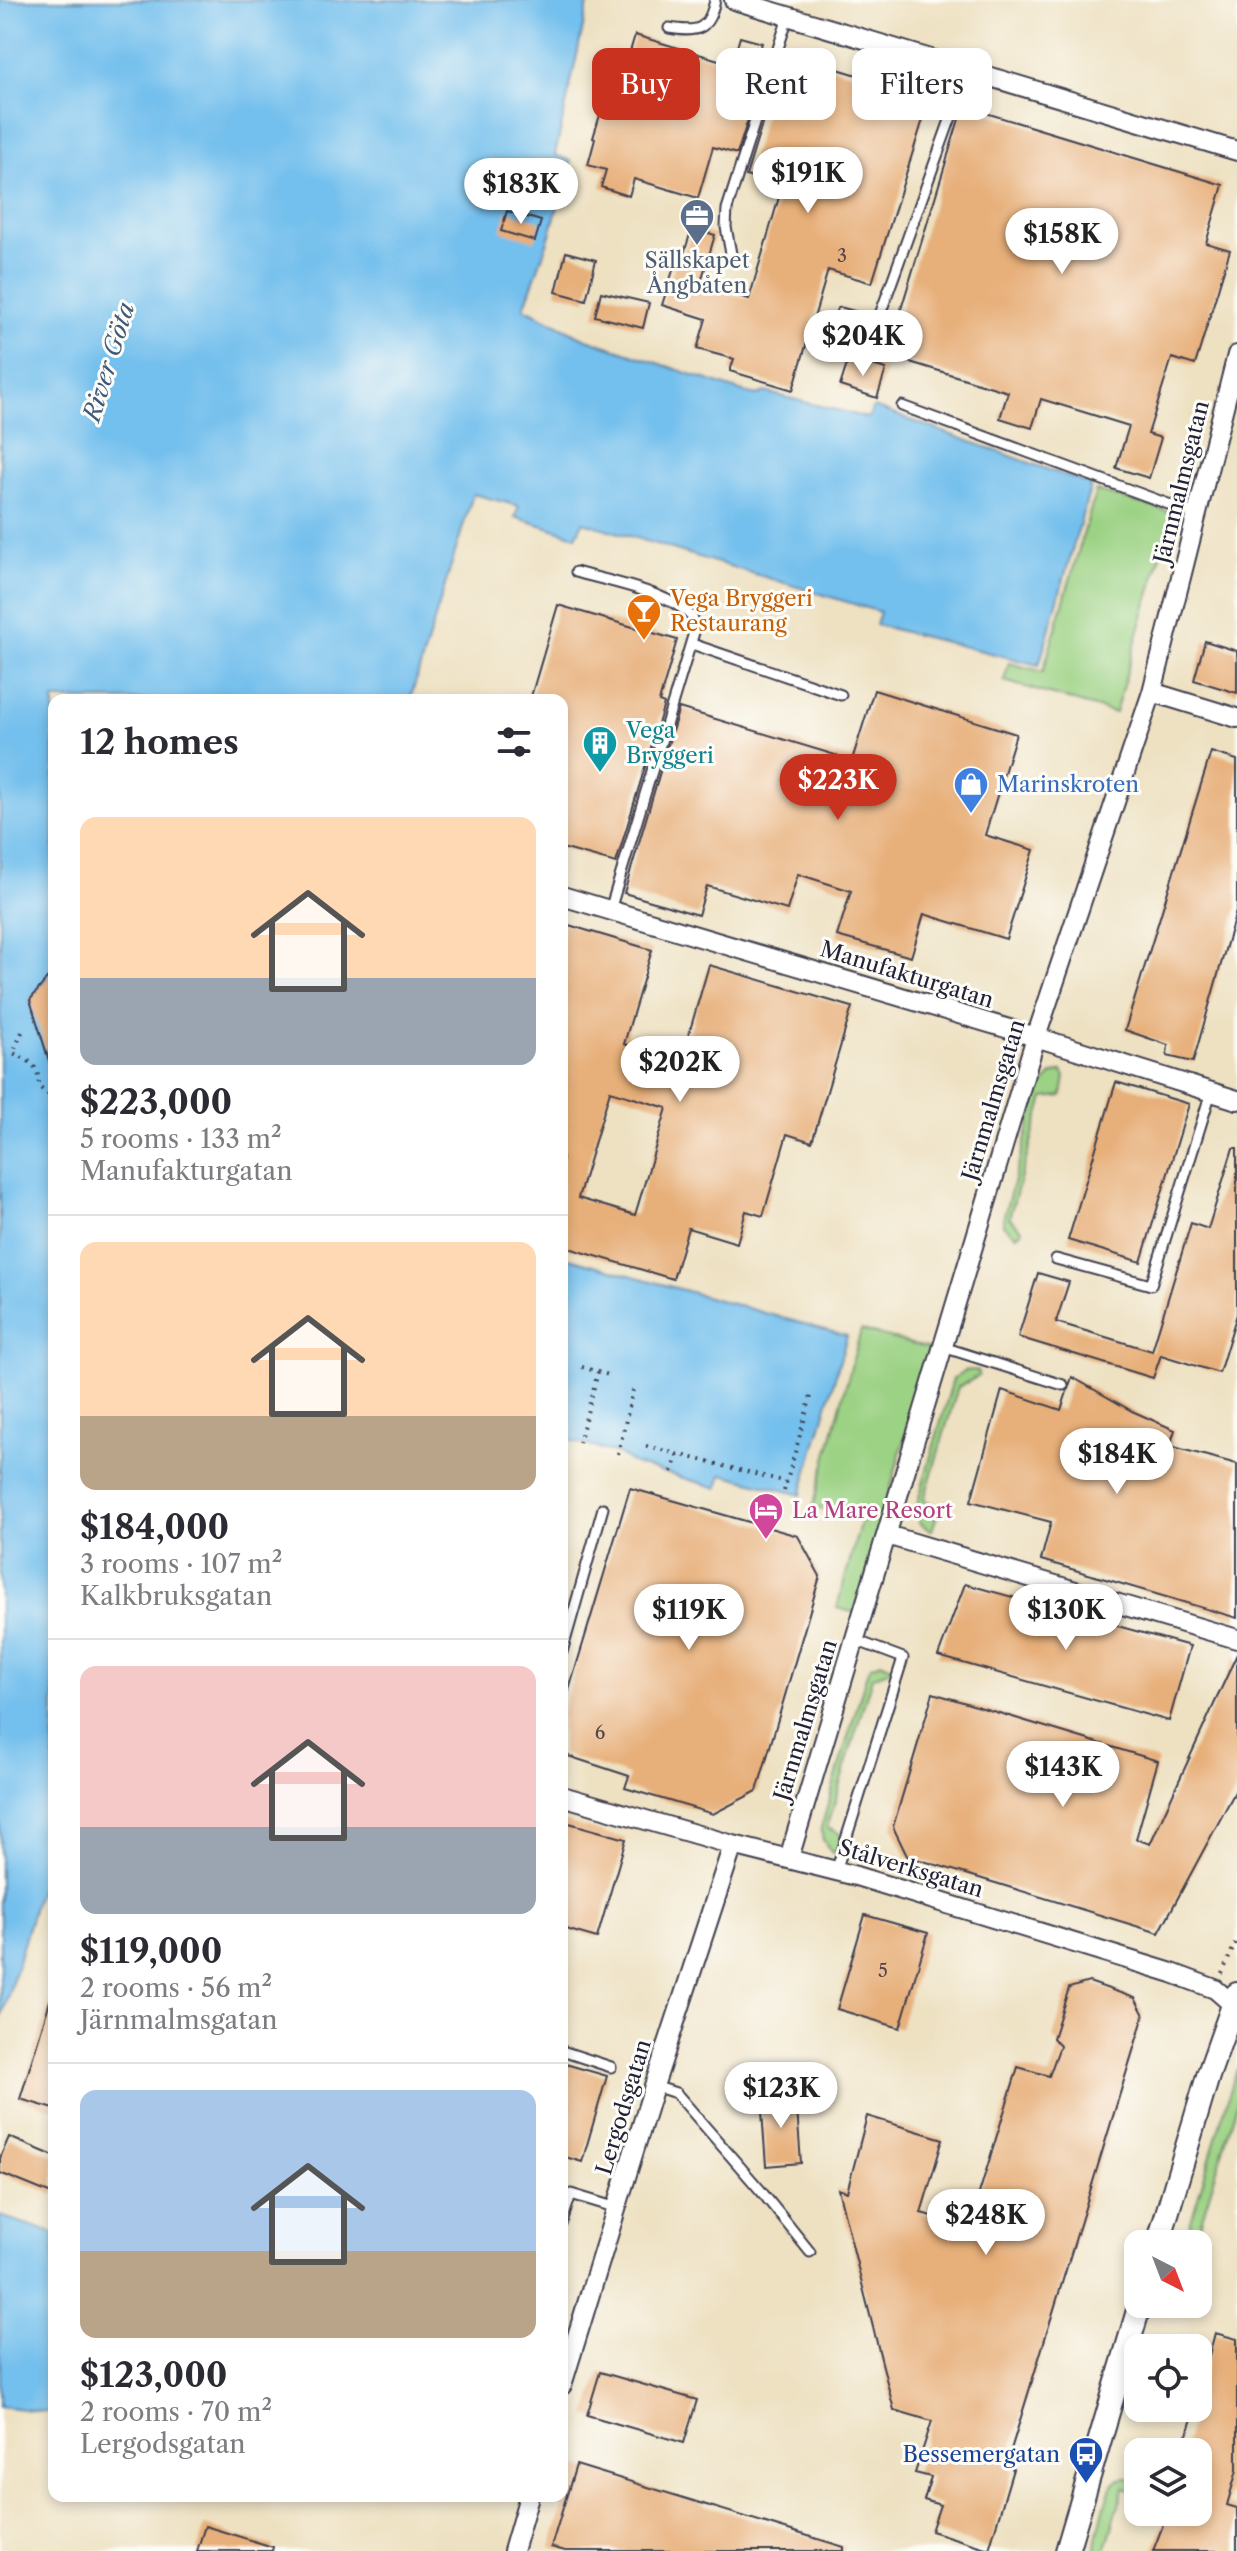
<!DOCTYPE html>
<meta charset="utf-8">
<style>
body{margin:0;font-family:"Libre Caslon Text",serif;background:#f7f7f7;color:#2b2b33;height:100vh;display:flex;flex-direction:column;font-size:30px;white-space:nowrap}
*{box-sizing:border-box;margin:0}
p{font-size:26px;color:#7c7c81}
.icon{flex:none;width:44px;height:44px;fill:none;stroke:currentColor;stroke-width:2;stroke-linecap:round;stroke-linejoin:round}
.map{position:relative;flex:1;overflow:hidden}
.sheet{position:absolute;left:48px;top:694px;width:520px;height:1808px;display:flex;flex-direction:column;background:#fff;border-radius:16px;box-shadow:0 4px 12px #0003}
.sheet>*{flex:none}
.hud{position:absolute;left:592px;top:48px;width:524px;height:72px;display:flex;gap:16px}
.needle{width:52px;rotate:138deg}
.controls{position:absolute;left:1124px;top:2230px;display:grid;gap:16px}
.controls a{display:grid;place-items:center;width:88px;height:88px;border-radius:16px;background:#fff;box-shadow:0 4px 12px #0003;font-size:40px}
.price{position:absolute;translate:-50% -68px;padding:0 18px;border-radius:28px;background:#fff;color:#222;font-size:26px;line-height:52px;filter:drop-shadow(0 2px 4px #0008)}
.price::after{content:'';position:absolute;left:50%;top:48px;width:24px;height:18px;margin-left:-12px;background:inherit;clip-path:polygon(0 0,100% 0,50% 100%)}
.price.on{background:#c8321e;color:#fff}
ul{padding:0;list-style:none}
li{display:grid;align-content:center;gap:16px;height:424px;padding:0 32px}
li+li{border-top:2px solid #e1e1e2}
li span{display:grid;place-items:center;height:248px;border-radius:16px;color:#555}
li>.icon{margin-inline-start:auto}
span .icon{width:144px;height:144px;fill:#fffc;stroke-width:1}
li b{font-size:34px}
h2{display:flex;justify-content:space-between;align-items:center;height:96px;padding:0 32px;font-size:34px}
.tag{padding:0 28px;border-radius:16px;background:#fff;box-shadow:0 4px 12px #0003;font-size:28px;line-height:72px}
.tag.on{background:#c8321e;color:#fff}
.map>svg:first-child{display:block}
.green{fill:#9cd284;stroke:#5f7a60;stroke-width:2}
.water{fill:#73bfed;stroke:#4a7094;stroke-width:2}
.building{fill:#e7af79;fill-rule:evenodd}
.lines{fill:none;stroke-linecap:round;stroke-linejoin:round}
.service-casing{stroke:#413f4f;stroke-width:13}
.minor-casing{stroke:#413f4f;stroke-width:22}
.tertiary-casing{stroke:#413f4f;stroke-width:26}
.path{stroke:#413f4f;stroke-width:4;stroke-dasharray:2 6;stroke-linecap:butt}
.service{stroke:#fff;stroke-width:9}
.minor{stroke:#fff;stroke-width:18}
.tertiary{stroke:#fff;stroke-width:22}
.labels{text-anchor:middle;stroke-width:6;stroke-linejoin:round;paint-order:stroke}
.number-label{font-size:18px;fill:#53454a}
.service-label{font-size:22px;fill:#4e5e75;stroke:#fdfcf7}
.street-label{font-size:22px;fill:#22223b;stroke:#fdfcf7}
.food-label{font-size:22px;fill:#c56008;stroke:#fdfcf7;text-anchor:start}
.culture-label{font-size:22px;fill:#0d838f;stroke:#fdfcf7;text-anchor:start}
.shop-label{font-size:22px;fill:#366cbe;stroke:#fdfcf7;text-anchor:start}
.hotel-label{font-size:22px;fill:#b23c85;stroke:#fdfcf7;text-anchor:start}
.transit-label{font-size:22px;fill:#164399;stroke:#fdfcf7;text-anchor:end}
.water-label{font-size:24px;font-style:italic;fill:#3e5979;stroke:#fdfcf7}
</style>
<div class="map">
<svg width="1237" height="2551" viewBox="0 0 1237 2551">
<rect width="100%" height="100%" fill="#fdfcf7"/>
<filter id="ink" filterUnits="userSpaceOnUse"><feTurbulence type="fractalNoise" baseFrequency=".0125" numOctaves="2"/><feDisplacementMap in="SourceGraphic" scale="16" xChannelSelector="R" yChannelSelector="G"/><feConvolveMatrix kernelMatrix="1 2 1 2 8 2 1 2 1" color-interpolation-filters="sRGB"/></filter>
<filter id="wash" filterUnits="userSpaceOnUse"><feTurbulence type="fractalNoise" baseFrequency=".006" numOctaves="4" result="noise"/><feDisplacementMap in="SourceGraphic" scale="32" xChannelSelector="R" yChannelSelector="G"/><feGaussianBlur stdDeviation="1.8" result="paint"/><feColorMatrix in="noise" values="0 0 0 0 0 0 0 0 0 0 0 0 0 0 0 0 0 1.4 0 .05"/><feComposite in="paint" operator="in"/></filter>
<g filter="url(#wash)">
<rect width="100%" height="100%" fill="#eee1c2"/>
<path class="green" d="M1096,491L1173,513L1115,713L1004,681L1009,663L1043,672Z
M1062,1071L1065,1077L1062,1096L1044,1098L1009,1218L1022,1229V1232L1016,1235L1003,1225V1219L1040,1088L1052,1075Z
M861,1330L929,1349L856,1613L837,1608L861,1520L813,1507Z
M971,1370L978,1371L979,1376L958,1387L924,1500L940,1507L932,1530H929L920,1523L916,1508L953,1379L964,1371Z
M881,1662L892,1667L891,1670L872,1677L827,1828L841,1834L837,1850L832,1853L823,1840L821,1828L867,1673L870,1666Z
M1237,2068V2104L1194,2244H1184Z
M1129,2478L1138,2482V2492L1124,2488L1105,2551H1096C1096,2539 1107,2488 1116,2481C1120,2478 1124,2478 1129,2478Z"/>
<path class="water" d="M0,0H589L555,155L571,161L548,241L524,308L584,338L755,396L765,392L868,418L874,407L1091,485L1039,665L876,625L880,612L583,522L576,536L515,517L519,506L473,494L410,700H54V977L49,976L30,1000L54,1044V1838L0,2023Z
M562,1256L847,1336L801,1495L722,1474L718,1488L634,1464L618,1454L562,1438Z
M0,2216L54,2233V2413L0,2406Z"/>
<g id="blocks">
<path class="building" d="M635,35L732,64L740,37L762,43L745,98L754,101L737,154L713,147L698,198L634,179L629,196L601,187L606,170L588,165L595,139L593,138L611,79L621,82Z
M798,57L930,97L872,283L828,270L793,390L730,371L734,359L697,349L706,319L662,305L676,261L681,263L692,228L715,235L700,285L749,299L782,187L746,176L768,105L782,110Z
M963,106L1223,185L1206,243L1230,250L1195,365L1172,358L1148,434L1161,438L1149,478L1116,468L1129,426L1041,399L1032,428L1000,418L1008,392L887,355Z
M507,211L541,221L535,241L501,231Z
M566,252L596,260L586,300L556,292Z
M601,292L649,303L643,328L595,316Z
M849,358L886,369L877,398L840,386Z
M558,605L677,640L659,702L664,704L616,863L562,848V700H530Z
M1205,641L1237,651V693L1194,680Z
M874,690L1016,734L985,835L1034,850L1006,939L924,914L911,957L837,936L851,891L798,874L787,910L707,886L698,915L624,893L679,708L852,760Z
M1211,752L1237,760V908L1193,1062L1167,1056L1168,1045L1125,1030Z
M562,923L652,950L624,1044L681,1061L709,965L852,1007L812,1142L787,1134L763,1216L746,1211L737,1243L688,1228L673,1279L562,1246ZM610,1091L667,1108L635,1215L578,1198Z
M54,970V1063L50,1064L30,1000Z
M1116,1082L1189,1104L1141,1262L1068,1240Z
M1233,1148H1237V1314L1219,1373L1161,1355L1153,1378L1018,1337L1038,1273L1069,1282L1056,1322L1152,1351L1191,1223L1208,1229Z
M1072,1377L1132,1411L1175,1430L1170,1446L1237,1464V1618L1041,1560L1051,1522L971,1501L1002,1390L1061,1410Z
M630,1488L798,1536L820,1576L757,1791L713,1814L625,1788L629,1776L562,1754V1713Z
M965,1584L1190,1646L1169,1721L938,1656Z
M1237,1654V1788L1159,1933L907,1856L893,1827L933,1693L1158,1761L1136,1839L1150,1844Z
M562,1821L626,1839L597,1938L562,1928Z
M865,1915L928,1933L900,2028L837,2009Z
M1089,1982L1135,1998L1144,2015L1006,2466L1013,2469L989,2549L931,2531L940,2505L924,2500L931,2477L915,2473L932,2421L894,2410L838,2189L847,2192L867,2116L943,2139L921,2213L969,2226L1018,2067L1049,2076L1060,2046L1053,2038L1069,1988Z
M50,2001L54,2002V2109L20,2099Z
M562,2063L607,2076L582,2162L562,2156Z
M796,2095L801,2163L766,2166L761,2098Z
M9,2137L54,2156V2195L0,2173V2158Z
M1215,2333L1237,2339V2470L1227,2505L1237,2508V2551H1153L1168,2512H1198V2452H1182L1195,2408H1198V2396Z
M600,2372L697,2400L684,2443L587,2415Z
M576,2465L844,2547V2551H565L551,2547Z
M205,2526L273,2547L272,2551H197Z"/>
</g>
</g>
<g filter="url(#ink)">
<use href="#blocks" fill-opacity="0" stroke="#413f4f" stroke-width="2"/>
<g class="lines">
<g class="service-casing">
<path id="service" d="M669,28C698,33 709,30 715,0
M732,259L726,227L727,209L788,17
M841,313L877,323L968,70
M902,406L1198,515
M576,572C605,581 689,595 696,626L610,910
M692,644L841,695
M1056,1259L1151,1285L1211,1092
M943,1347L1063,1385
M562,1652L603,1508
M836,1871L903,1658L855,1640
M562,2051L611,2067
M654,2086L676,2093L761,2191L810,2252
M562,2222L571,2194L617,2208"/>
</g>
<g class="minor-casing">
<path id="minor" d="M734,0L1237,151
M1152,692L1237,718
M562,896L1036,1037L1237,1100
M887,1535L1237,1639
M562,1796L733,1845L856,1876L1172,1973L1215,1989L1237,2008
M789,1858L1036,1037L1152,692L1237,355
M562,2385L654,2086L733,1845
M513,2551L529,2496"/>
</g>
<g class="tertiary-casing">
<path id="tertiary" d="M1158,2244L1208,2076L1237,1994
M1067,2551L1140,2304"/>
</g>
<path class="path" d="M22,1032L13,1053C32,1062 39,1065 39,1087L54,1099
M582,1367L612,1376
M579,1443L598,1372
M646,1446L787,1482
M618,1454L633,1390
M672,1472L678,1454
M784,1491L811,1396
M1222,1974L1237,1939
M1126,2288L1137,2250"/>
<use href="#service" class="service"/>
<use href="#minor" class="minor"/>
<use href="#tertiary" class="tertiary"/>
</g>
</g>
<defs>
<g id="office-pin" transform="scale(1.8)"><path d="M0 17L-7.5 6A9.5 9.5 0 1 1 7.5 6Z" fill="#5c6f8a" stroke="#fdfcf7"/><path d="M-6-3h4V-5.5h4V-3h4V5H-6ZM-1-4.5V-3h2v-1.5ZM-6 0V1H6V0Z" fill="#fff"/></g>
<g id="bar-pin" transform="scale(1.8)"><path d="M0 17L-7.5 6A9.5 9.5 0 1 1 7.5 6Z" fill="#e8710a" stroke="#fdfcf7"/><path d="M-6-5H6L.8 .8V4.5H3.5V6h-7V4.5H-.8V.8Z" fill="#fff"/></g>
<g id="building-pin" transform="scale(1.8)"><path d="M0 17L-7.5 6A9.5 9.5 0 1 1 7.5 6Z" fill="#0f9aa8" stroke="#fdfcf7"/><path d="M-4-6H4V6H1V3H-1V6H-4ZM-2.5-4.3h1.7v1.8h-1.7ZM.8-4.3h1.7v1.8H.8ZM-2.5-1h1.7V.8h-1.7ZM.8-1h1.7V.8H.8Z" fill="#fff"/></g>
<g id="shop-pin" transform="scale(1.8)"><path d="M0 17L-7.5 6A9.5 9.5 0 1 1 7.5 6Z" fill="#3f7fe0" stroke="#fdfcf7"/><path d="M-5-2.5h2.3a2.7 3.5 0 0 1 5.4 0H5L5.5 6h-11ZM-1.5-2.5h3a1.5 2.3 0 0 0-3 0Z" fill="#fff"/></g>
<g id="hotel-pin" transform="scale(1.8)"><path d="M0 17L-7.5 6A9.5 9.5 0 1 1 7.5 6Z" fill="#d1479c" stroke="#fdfcf7"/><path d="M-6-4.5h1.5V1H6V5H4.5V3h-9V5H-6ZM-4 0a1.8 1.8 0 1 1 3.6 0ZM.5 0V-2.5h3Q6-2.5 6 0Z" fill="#fff"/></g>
<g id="bus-pin" transform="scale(1.8)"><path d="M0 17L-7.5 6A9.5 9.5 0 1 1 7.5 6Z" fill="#1a4fb4" stroke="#fdfcf7"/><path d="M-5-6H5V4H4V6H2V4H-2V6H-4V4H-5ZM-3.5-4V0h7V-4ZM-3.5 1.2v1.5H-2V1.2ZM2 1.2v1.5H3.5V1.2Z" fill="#fff"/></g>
</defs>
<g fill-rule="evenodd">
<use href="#office-pin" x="697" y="216"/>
<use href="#bar-pin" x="644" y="611"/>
<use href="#building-pin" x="600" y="743"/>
<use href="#shop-pin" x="971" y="784"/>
<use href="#hotel-pin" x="766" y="1510"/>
<use href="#bus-pin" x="1086" y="2454"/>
</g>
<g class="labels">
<g class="number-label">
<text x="842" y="262">3</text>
<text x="600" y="1739">6</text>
<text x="883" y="1977">5</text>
</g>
<g class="service-label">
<text x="697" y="268">Sällskapet<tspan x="697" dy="25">Ångbåten</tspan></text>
</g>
<g class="street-label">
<text transform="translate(1181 482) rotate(-76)" y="8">Järnmalmsgatan</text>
<text transform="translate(907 974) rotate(17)" y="8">Manufakturgatan</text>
<text transform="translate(993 1100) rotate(-73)" y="8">Järnmalmsgatan</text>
<text transform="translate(805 1720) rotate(-73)" y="8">Järnmalmsgatan</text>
<text transform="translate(911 1868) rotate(17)" y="8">Stålverksgatan</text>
<text transform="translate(623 2107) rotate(-73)" y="8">Lergodsgatan</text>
</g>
<g class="food-label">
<text x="670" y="606">Vega Bryggeri<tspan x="670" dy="25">Restaurang</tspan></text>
</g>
<g class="culture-label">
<text x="626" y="738">Vega<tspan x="626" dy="25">Bryggeri</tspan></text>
</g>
<g class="shop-label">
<text x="997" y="792">Marinskroten</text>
</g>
<g class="hotel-label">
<text x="792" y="1518">La Mare Resort</text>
</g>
<g class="transit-label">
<text x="1060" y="2462">Bessemergatan</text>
</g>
<g class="water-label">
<text transform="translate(109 362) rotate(-73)" y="8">River Göta</text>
</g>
</g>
</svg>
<div class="controls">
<a><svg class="needle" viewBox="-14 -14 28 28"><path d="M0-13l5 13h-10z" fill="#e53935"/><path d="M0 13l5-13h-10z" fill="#7c7c81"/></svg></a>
<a><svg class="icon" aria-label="locate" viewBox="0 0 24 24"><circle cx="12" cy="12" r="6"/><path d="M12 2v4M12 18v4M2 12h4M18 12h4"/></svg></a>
<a><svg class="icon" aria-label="layers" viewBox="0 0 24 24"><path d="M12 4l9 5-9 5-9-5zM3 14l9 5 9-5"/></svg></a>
</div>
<b class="price" style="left:808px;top:215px">$191K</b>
<b class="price" style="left:521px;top:226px">$183K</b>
<b class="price" style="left:1062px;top:276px">$158K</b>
<b class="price" style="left:863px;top:378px">$204K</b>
<b class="price on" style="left:838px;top:822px">$223K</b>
<b class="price" style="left:680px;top:1104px">$202K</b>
<b class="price" style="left:1117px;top:1496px">$184K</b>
<b class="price" style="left:689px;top:1652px">$119K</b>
<b class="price" style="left:1066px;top:1652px">$130K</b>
<b class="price" style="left:1063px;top:1809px">$143K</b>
<b class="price" style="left:781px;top:2130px">$123K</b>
<b class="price" style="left:986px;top:2257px">$248K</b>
<div class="hud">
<a class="tag on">Buy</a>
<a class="tag">Rent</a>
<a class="tag">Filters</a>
</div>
<section class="sheet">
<h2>12 homes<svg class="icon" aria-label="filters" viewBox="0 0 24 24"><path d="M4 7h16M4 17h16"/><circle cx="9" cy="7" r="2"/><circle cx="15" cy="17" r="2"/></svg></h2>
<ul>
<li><span style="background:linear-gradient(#ffd9b3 65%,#9aa5b1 0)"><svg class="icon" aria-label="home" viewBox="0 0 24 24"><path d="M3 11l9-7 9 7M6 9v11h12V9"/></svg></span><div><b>$223,000</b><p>5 rooms · 133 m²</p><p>Manufakturgatan</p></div></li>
<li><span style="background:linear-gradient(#ffd9b3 70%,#b9a48a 0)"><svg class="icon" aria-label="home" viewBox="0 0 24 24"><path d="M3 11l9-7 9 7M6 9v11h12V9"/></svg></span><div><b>$184,000</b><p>3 rooms · 107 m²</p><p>Kalkbruksgatan</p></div></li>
<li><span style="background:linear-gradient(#f6c9c9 65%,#9aa5b1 0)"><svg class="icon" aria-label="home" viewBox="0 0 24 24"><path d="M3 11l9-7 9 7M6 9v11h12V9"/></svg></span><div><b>$119,000</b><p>2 rooms · 56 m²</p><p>Järnmalmsgatan</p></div></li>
<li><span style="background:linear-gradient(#a9c7e8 65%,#b9a48a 0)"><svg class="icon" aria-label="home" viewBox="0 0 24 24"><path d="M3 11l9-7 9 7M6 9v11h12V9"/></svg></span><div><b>$123,000</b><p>2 rooms · 70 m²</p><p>Lergodsgatan</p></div></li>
</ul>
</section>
</div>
